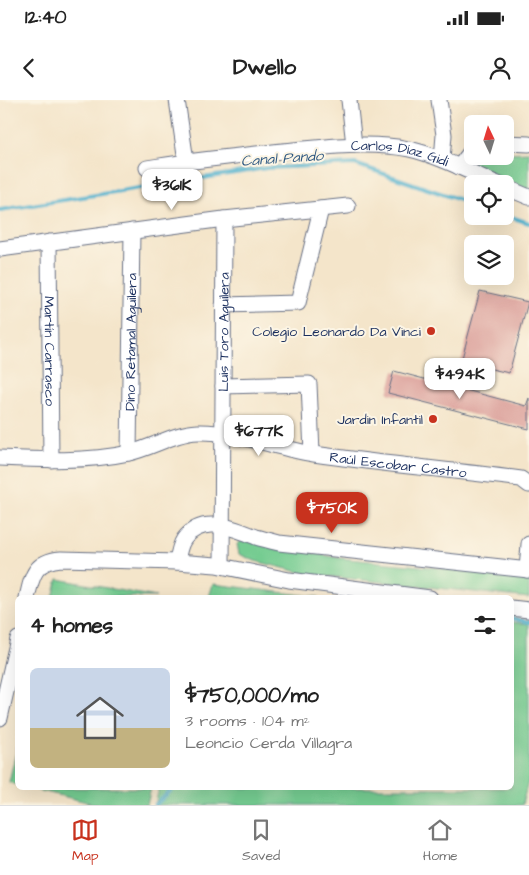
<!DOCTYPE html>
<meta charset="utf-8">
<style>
body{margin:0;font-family:"Architects Daughter",sans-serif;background:#f2f2f2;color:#222;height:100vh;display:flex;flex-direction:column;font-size:19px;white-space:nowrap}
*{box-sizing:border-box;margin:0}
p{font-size:16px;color:#767676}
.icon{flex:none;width:28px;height:28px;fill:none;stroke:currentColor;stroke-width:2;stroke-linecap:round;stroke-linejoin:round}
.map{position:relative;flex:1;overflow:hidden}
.drawer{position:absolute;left:15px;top:495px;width:499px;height:195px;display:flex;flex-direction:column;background:#fff;border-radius:8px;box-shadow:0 5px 20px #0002}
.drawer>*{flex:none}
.needle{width:32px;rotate:356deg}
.buttons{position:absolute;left:464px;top:15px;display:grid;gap:10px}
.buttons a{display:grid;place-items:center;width:50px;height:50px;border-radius:8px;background:#fff;box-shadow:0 5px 20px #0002;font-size:25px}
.price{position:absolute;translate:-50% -42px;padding:0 11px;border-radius:10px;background:#fff;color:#222;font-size:16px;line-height:32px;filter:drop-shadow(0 1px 2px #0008)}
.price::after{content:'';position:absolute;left:50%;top:30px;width:15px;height:11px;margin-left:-8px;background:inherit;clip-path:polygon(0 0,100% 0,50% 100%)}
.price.active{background:#c8321e;color:#fff}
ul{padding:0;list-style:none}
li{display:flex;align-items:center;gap:15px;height:125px;padding:0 15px}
li span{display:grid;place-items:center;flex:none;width:140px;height:100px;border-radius:8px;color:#555}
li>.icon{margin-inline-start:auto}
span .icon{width:60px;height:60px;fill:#fffc;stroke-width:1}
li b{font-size:21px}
h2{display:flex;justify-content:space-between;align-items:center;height:60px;padding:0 15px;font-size:21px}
.status{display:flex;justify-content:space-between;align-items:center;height:35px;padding:0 25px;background:#fff;direction:ltr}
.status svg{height:14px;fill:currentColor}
header{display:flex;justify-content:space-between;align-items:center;height:65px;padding:0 15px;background:#fff;font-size:22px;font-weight:700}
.tabs{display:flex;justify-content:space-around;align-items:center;height:70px;border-top:1px solid #e0e0e0;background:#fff;font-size:14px;color:#767676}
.tabs a{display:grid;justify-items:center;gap:2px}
.tabs .active{color:#c8321e}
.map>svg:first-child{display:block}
.green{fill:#75cc91;stroke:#487e78}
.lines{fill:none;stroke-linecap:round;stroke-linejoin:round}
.stream{stroke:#4fb1ce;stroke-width:4}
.building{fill:#da9d98}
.minor-casing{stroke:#676f84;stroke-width:17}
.minor{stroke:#fff;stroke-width:15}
.poi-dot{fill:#c8321e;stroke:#fcf5e5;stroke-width:2}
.labels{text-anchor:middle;stroke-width:4;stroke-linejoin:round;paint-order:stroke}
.street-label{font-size:14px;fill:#1b2f5e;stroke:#fcf5e5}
.poi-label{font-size:14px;fill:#1b2f5e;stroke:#fcf5e5;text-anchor:end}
.water-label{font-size:15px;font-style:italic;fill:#2b5680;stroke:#fcf5e5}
</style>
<div class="status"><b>12:40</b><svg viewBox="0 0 49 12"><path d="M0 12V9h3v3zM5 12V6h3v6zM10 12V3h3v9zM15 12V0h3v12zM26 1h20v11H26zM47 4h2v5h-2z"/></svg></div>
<header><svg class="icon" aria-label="back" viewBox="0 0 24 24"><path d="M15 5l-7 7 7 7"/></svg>Dwello<svg class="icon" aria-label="person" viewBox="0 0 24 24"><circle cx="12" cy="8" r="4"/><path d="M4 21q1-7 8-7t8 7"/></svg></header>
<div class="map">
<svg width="529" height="705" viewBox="0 0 529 705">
<rect width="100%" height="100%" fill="#fcf5e5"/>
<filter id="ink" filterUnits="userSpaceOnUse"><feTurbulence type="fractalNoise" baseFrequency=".02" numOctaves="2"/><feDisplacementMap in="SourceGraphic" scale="10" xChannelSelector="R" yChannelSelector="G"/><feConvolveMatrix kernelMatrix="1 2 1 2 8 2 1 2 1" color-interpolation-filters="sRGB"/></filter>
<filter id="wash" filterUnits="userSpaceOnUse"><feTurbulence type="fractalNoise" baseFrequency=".0096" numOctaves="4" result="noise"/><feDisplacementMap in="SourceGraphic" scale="20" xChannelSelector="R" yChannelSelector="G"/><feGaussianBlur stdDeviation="1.12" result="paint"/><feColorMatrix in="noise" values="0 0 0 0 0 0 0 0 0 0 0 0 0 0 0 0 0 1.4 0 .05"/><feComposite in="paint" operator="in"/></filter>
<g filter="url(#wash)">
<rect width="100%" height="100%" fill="#f4e5ca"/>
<path class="green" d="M529,52V90L472,65L478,56H505V53Z
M247,437L286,448L339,458L529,477V498L307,474L255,461L239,454L237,444Z
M58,479L156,497H53Z
M213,484L319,497H209Z
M511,522L529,524V678L522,705H155L159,688H511Z
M17,647V685L9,682Z
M29,688H151L147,705H99Z"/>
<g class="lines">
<path class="stream" d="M0,110L267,68L355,64L472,104
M505,115L529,123
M511,518L529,522
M155,705L174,688"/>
</g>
<g id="blocks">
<path class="building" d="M480,191L528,202L509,273L461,262Z
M394,271L526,306L529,298V329L388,293Z"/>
</g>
</g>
<g filter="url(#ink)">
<use href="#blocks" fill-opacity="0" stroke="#676f84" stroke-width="1"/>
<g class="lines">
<g class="minor-casing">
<g id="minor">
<path d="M177,0L186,61"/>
<path d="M349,0L354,45"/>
<path d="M439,0L444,35L442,59"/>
<path d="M505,43L529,44"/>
<path d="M459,67L472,50"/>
<path id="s1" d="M147,68C192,60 238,56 283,51C325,47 368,41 409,49C440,56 469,72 498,84"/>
<path d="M505,87L529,97"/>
<path id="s2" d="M49,142L51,360"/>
<path d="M0,149L224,119L348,106"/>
<path d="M223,205L298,203L321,109"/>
<path d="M223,286L309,284L312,353"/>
<path id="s3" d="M129,353L132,131"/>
<path id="s4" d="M0,358C42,360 87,362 129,353C152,348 174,333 198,332C237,331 275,348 314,354C382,364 452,370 521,379L529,385"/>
<path d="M177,462C178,455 180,445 184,439C202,414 233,428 256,437C263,439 271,441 279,443L529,470"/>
<path id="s5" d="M222,466L224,119"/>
<path d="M527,470L529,444"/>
<path d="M27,498C32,475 35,461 61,459L177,462L216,465L289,480L430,498"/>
<path d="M511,508L529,510"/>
<path d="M0,618L18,539"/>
</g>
</g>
<use href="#minor" class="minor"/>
</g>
</g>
<g class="poi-dot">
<circle cx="431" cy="231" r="5"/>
<circle cx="433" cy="319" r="5"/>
</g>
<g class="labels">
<g class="street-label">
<text dy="5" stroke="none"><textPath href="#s1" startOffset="255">Carlos Díaz Gidi</textPath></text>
<text dy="5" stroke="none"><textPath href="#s5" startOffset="234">Luis Toro Aguilera</textPath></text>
<text dy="5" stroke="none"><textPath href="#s3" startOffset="111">Dino Retamal Aguilera</textPath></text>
<text dy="5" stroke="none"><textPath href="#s2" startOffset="109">Martín Carrasco</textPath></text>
<text dy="5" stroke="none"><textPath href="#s4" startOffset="405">Raúl Escobar Castro</textPath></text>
</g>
<g class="poi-label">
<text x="421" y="236">Colegio Leonardo Da Vinci</text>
<text x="423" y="324">Jardin Infantil</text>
</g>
<g class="water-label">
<text transform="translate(282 58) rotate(-4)" y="5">Canal Pando</text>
</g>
</g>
</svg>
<div class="buttons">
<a><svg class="needle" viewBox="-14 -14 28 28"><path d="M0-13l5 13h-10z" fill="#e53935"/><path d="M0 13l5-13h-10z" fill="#767676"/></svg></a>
<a><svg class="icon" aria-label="locate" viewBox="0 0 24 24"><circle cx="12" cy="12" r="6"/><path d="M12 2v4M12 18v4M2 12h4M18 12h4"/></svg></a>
<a><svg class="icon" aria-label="layers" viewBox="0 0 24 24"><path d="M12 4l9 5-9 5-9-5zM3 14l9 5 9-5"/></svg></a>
</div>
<b class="price" style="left:172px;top:111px">$361K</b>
<b class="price" style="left:460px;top:300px">$494K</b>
<b class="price" style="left:259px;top:357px">$677K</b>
<b class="price active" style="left:332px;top:434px">$750K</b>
<section class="drawer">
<h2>4 homes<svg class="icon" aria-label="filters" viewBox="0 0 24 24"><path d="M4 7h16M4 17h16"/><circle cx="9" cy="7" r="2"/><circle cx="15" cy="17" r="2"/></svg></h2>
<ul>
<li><span style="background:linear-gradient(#c9d6e8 60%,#c2b280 0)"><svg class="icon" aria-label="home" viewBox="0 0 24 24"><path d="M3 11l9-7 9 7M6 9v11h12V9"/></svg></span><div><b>$750,000/mo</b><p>3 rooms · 104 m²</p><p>Leoncio Cerda Villagra</p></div></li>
</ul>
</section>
</div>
<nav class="tabs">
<a class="active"><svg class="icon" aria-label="map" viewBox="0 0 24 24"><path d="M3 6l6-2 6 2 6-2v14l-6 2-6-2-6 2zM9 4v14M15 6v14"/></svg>Map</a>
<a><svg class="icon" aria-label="saved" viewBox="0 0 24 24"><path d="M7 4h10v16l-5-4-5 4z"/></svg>Saved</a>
<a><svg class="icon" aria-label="home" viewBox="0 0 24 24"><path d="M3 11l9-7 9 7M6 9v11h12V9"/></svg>Home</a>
</nav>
